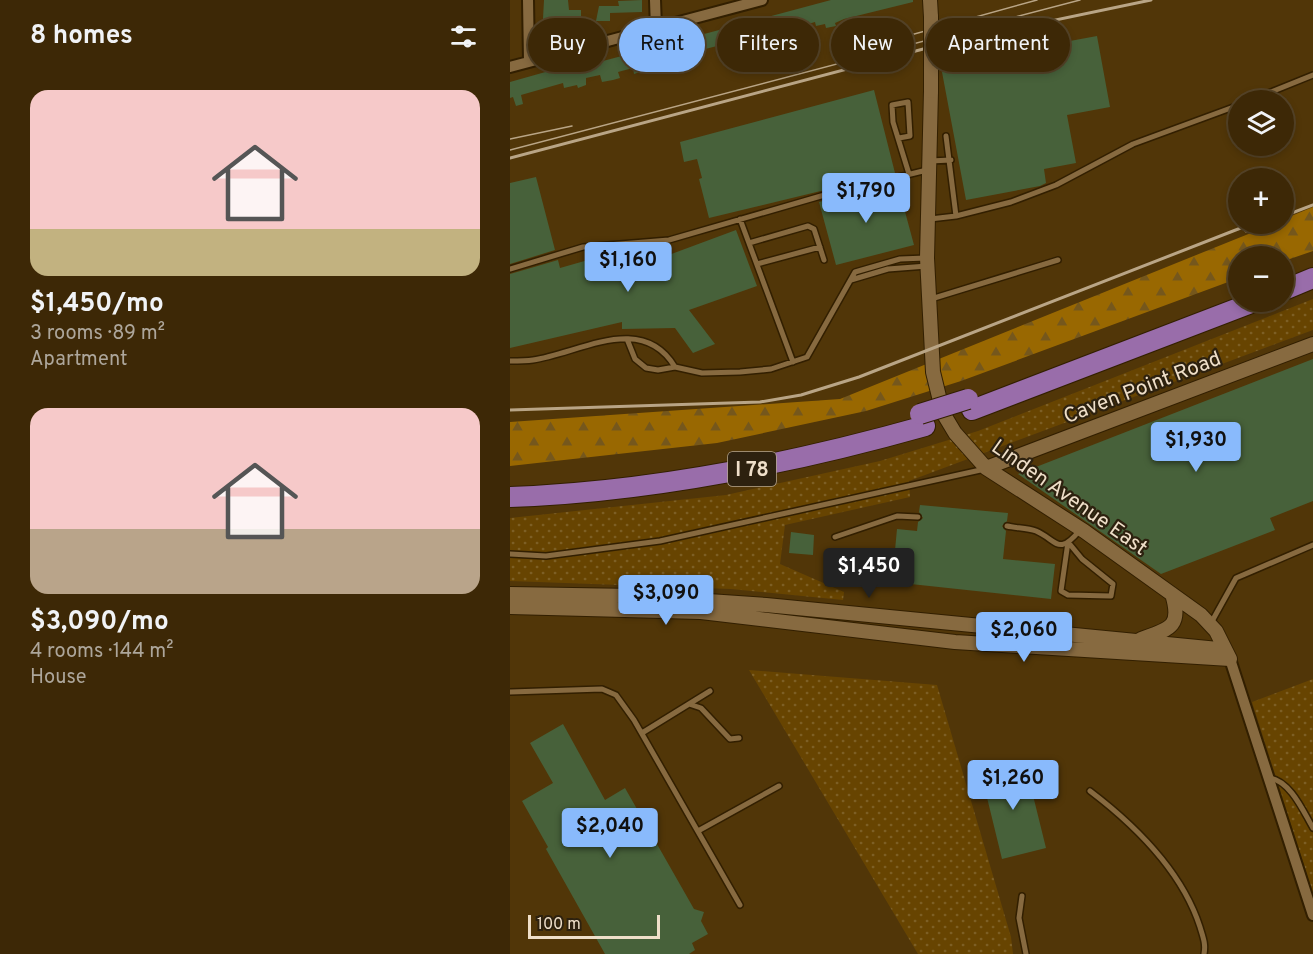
<!DOCTYPE html>
<meta charset="utf-8">
<style>
body{margin:0;font-family:Overpass,sans-serif;background:#443010;color:#f1f3f6;height:100vh;display:flex;flex-direction:column;font-size:22px;white-space:nowrap}
*{box-sizing:border-box;margin:0}
p{font-size:20px;color:#ada69b}
.icon{flex:none;width:33px;height:33px;fill:none;stroke:currentColor;stroke-width:2;stroke-linecap:round;stroke-linejoin:round}
.map{position:relative;flex:1;overflow:hidden}
.sheet{display:flex;flex-direction:column;background:#3d2806;width:510px}
.sheet>*{flex:none}
.banner{position:absolute;left:18px;top:18px;width:570px;height:54px;display:flex;gap:12px}
.buttons{position:absolute;left:718px;top:90px;display:grid;gap:12px}
.buttons a{display:grid;place-items:center;width:66px;height:66px;border-radius:50%;background:#3d2806;box-shadow:0 3px 9px #0003,0 0 0 2px #564428;font-size:30px}
.scale{position:absolute;left:18px;bottom:15px;width:132px;box-sizing:border-box;padding-left:6px;border:3px solid #efdfc9;border-top:0;font-size:16px;line-height:21px;white-space:nowrap;color:#efdfc9;-webkit-text-stroke:4px #2d210f;paint-order:stroke}
.price{position:absolute;translate:-50% -51px;padding:0 14px;border-radius:6px;background:#89bafc;color:#111;font-size:20px;line-height:39px;filter:drop-shadow(0 2px 3px #0008)}
.price::after{content:'';position:absolute;left:50%;top:36px;width:18px;height:14px;margin-left:-9px;background:inherit;clip-path:polygon(0 0,100% 0,50% 100%)}
.price.active{background:#222;color:#fff}
ul{padding:0;list-style:none}
li{display:grid;align-content:center;gap:12px;height:318px;padding:0 30px}
li span{display:grid;place-items:center;height:186px;border-radius:18px;color:#555}
li>.icon{margin-inline-start:auto}
span .icon{width:108px;height:108px;fill:#fffc;stroke-width:1}
li b{font-size:26px}
h2{display:flex;justify-content:space-between;align-items:center;height:72px;padding:0 30px;font-size:26px}
.tag{padding:0 21px;border-radius:27px;background:#3d2806;box-shadow:0 3px 9px #0003,0 0 0 2px #564428;font-size:21px;line-height:54px}
.tag.active{background:#89bafc;color:#111}
main{display:flex;flex:1;min-height:0}
.map>svg:first-child{display:block}
.grass{fill:url(#grass-dots)}
.forest{fill:url(#forest-firs)}
.building{fill:#47613a}
.lines{fill:none;stroke-linecap:round;stroke-linejoin:round}
.service-casing{stroke:#321f00;stroke-width:8}
.minor-casing{stroke:#321f00;stroke-width:14}
.tertiary-casing{stroke:#321f00;stroke-width:16}
.motorway-casing{stroke:#321f00;stroke-width:22}
.service{stroke:#876a40;stroke-width:5}
.minor{stroke:#876a40;stroke-width:10}
.tertiary{stroke:#876a40;stroke-width:14}
.motorway{stroke:#996daa;stroke-width:20}
.tram{stroke:#b9a586;stroke-width:1.5}
.rail{stroke:#b9a586;stroke-width:3}
.tertiary-bridge-casing{stroke:#321f00;stroke-width:16;stroke-linecap:butt}
.motorway-bridge-casing{stroke:#321f00;stroke-width:22;stroke-linecap:butt}
.tertiary-bridge{stroke:#876a40;stroke-width:14}
.motorway-bridge{stroke:#996daa;stroke-width:20}
.labels{text-anchor:middle;stroke-width:4.5;stroke-linejoin:round;paint-order:stroke}
.shield{fill:#2d210f;stroke:#b5a691;stroke-width:1.5}
.shield-label{font-size:20px;font-weight:bold;fill:#efdfc9}
.street-label{font-size:21px;fill:#efdfc9;stroke:#2d210f}
</style>
<main>
<section class="sheet">
<h2>8 homes<svg class="icon" aria-label="filters" viewBox="0 0 24 24"><path d="M4 7h16M4 17h16"/><circle cx="9" cy="7" r="2"/><circle cx="15" cy="17" r="2"/></svg></h2>
<ul>
<li><span style="background:linear-gradient(#f6c9c9 75%,#c2b280 0)"><svg class="icon" aria-label="home" viewBox="0 0 24 24"><path d="M3 11l9-7 9 7M6 9v11h12V9"/></svg></span><div><b>$1,450/mo</b><p>3 rooms · 89 m²</p><p>Apartment</p></div></li>
<li><span style="background:linear-gradient(#f6c9c9 65%,#b9a48a 0)"><svg class="icon" aria-label="home" viewBox="0 0 24 24"><path d="M3 11l9-7 9 7M6 9v11h12V9"/></svg></span><div><b>$3,090/mo</b><p>4 rooms · 144 m²</p><p>House</p></div></li>
</ul>
</section>
<div class="map">
<svg width="803" height="954" viewBox="0 0 803 954">
<defs>
<pattern id="grass-dots" width="8" height="8" patternUnits="userSpaceOnUse" patternTransform="scale(1.5)"><rect width="8" height="8" fill="#674401"/><path d="M2 2h.1M6 6h.1" fill="none" stroke="#7d5f25" stroke-width="1.8" stroke-linecap="round"/></pattern>
<pattern id="forest-firs" width="22" height="20" patternUnits="userSpaceOnUse" patternTransform="scale(1.5)"><rect width="22" height="20" fill="#996801"/><path d="M5 1l3.5 6h-7zM16 11l3.5 6h-7z" fill="#75571c"/></pattern>
</defs>
<rect width="100%" height="100%" fill="#513608"/>
<path class="grass" d="M803,299V330L399,481L400,497L275,525L270,564L334,592L333,600L221,589L0,581V518L216,495L370,461L468,431Z
M239,670L427,685L501,937L503,954H408Z
M803,679V893L742,702Z"/>
<path class="forest" d="M803,207V251L774,261V256H729V278L451,381L356,411L207,443L0,466V422L330,399L763,224H774V219Z"/>
<path class="building" d="M34,0H58L59,10H71V28L32,37Z
M132,0V12L100,13V21H86L89,6H109L108,1Z
M321,0H403V2L334,19L325,23L326,26L316,28L315,24L306,26L305,22L284,28L285,31L267,36L269,42L249,47L246,36L168,56L169,62L160,65V62L124,74L123,68L108,72L110,78L103,80L92,82L90,75L76,78V85L68,88L67,85L54,88L53,83L11,95L13,104L6,106L3,97L0,98V82L46,69L47,71L63,69Z
M587,36L600,107L557,115L566,163L534,169L536,183L530,186L456,200L432,72L513,57L511,50Z
M364,90L385,173L199,218L189,179L192,178L187,159L174,162L170,142Z
M26,177L45,250L0,264V183Z
M387,182L404,245L326,265L309,202Z
M226,230L247,286L179,310L205,344L183,353L165,328L112,329V322L0,348V274L48,260L50,268L92,256L93,261L156,256Z
M803,359V501L760,518L765,530L651,574L508,474Z
M410,505L498,513L497,521L492,526L496,531L493,559L545,564L541,599L382,582L387,529L407,531L408,522L413,518L409,512Z
M281,532L304,535L303,555L279,553Z
M53,724L95,800L115,788L184,909L194,912L191,921L198,934L182,943L185,950L179,954H95L36,849L38,847L12,801L43,783L20,743Z
M515,763L536,848L492,859L471,773Z"/>
<g class="lines">
<g class="service-casing">
<path id="service" d="M741,100L803,75
M436,136L446,216
M389,138L400,136L398,102L382,105L383,122L399,174
M420,161L441,160
M230,219L283,362
M420,219L446,216L501,202L546,185L623,144L729,105
M239,243L298,226L304,229L314,260
M247,264L310,247
M0,269L73,247L159,240L311,196L417,170
M341,280L378,269L417,266
M421,299L548,260
M117,339L125,359L136,368L148,370L165,367L192,373L230,372L261,369L297,357L345,272L390,259L416,258
M0,361C8,361 16,361 23,360C70,353 132,312 165,367
M497,526C506,528 518,528 526,531C547,540 548,557 570,530
M325,537L387,516L408,517
M558,542L572,559L603,584L601,596L558,595L551,591Z
M0,554L36,556L150,541L475,469
M701,623L726,578L803,545
M0,692L92,689L106,695L124,720L230,905
M179,704L200,691
M132,733L179,704L191,708L220,739L229,738
M760,778C781,782 793,811 803,828
M580,791C626,826 672,871 690,927C693,937 696,944 694,954
M188,831L269,786
M512,896L509,918L516,954"/>
</g>
<g class="minor-casing">
<path id="minor" d="M18,0L19,61
M145,0L146,28
M0,67L252,0
M720,659L803,915"/>
</g>
<g class="tertiary-casing">
<path id="tertiary" d="M420,0L421,17
M476,468L803,344
M0,594L125,596L256,605L708,649
M0,607L191,612L445,642L720,659L706,631L691,615L574,531L476,468L445,433L433,413L423,372L417,258L421,91
M631,639C660,629 672,627 662,594"/>
</g>
<g class="motorway-casing">
<path id="motorway" d="M774,290L803,278
M462,410L744,302
M0,497C141,492 280,464 415,426"/>
</g>
<use href="#service" class="service"/>
<use href="#minor" class="minor"/>
<use href="#tertiary" class="tertiary"/>
<use href="#motorway" class="motorway"/>
<path class="tram" d="M325,56L527,0
M0,139L62,126
M0,150L570,0"/>
<path class="rail" d="M0,158L436,43L641,0
M774,216L803,205
M736,231L755,224
M0,410L250,402L291,395L349,377L741,224"/>
<g class="tertiary-bridge-casing">
<path id="tertiary-bridge" d="M421,17V91"/>
</g>
<g class="motorway-bridge-casing">
<path id="motorway-bridge" d="M410,414L458,399"/>
</g>
<use href="#tertiary-bridge" class="tertiary-bridge"/>
<use href="#motorway-bridge" class="motorway-bridge"/>
</g>
<g class="labels">
<rect class="shield" x="218" y="452" width="48" height="34" rx="4.5"/>
<g class="shield-label">
<text x="242" y="476">I 78</text>
</g>
<g class="street-label">
<text transform="translate(632 387) rotate(-21)" y="7">Caven Point Road</text>
<text transform="translate(560 497) rotate(35)" y="7">Linden Avenue East</text>
</g>
</g>
</svg>
<div class="buttons">
<a><svg class="icon" aria-label="layers" viewBox="0 0 24 24"><path d="M12 4l9 5-9 5-9-5zM3 14l9 5 9-5"/></svg></a>
<a>+</a>
<a>−</a>
</div>
<div class="scale">100 m</div>
<b class="price" style="left:356px;top:224px">$1,790</b>
<b class="price" style="left:118px;top:293px">$1,160</b>
<b class="price" style="left:686px;top:473px">$1,930</b>
<b class="price active" style="left:359px;top:599px">$1,450</b>
<b class="price" style="left:156px;top:626px">$3,090</b>
<b class="price" style="left:514px;top:663px">$2,060</b>
<b class="price" style="left:503px;top:811px">$1,260</b>
<b class="price" style="left:100px;top:859px">$2,040</b>
<div class="banner">
<a class="tag">Buy</a>
<a class="tag active">Rent</a>
<a class="tag">Filters</a>
<a class="tag">New</a>
<a class="tag">Apartment</a>
</div>
</div>
</main>
